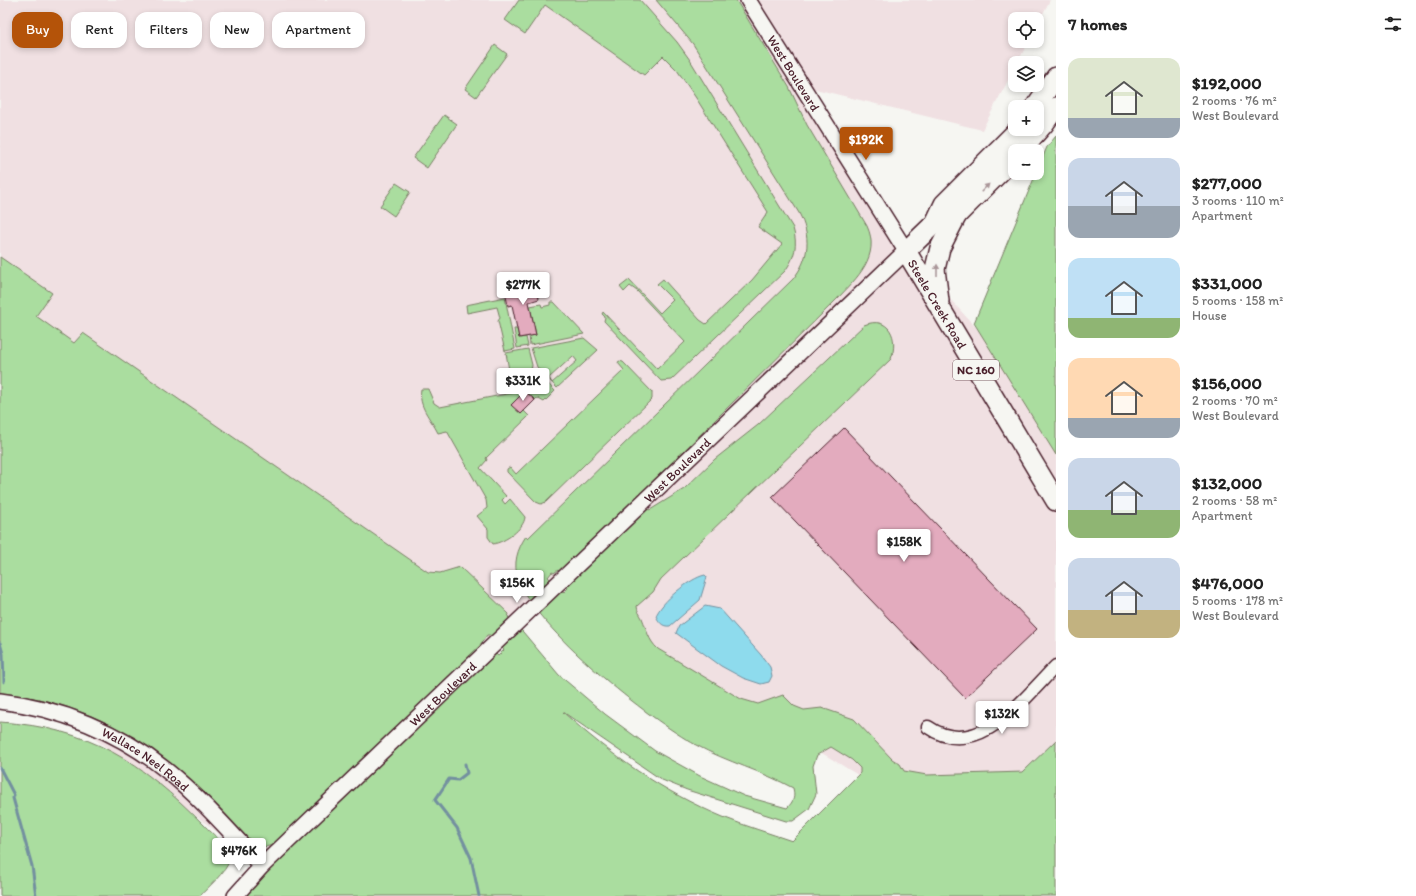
<!DOCTYPE html>
<meta charset="utf-8">
<style>
body{margin:0;font-family:Itim,sans-serif;background:#f2f2f2;color:#222;height:100vh;display:flex;flex-direction:column;font-size:15px;white-space:nowrap}
*{box-sizing:border-box;margin:0}
p{font-size:13px;color:#767676}
.icon{flex:none;width:22px;height:22px;fill:none;stroke:currentColor;stroke-width:2;stroke-linecap:round;stroke-linejoin:round}
.map{position:relative;flex:1;overflow:hidden}
.side{display:flex;flex-direction:column;background:#fff;width:360px}
.side>*{flex:none}
.hud{position:absolute;left:12px;top:12px;width:380px;height:36px;display:flex;gap:8px}
.fabs{position:absolute;left:1008px;top:12px;display:grid;gap:8px}
.fabs a{display:grid;place-items:center;width:36px;height:36px;border-radius:8px;background:#fff;box-shadow:0 2px 6px #0003;font-size:20px}
.price{position:absolute;translate:-50% -34px;padding:0 9px;border-radius:4px;background:#fff;color:#222;font-size:13px;line-height:26px;filter:drop-shadow(0 1px 2px #0008)}
.price::after{content:'';position:absolute;left:50%;top:24px;width:12px;height:9px;margin-left:-6px;background:inherit;clip-path:polygon(0 0,100% 0,50% 100%)}
.price.selected{background:#b45309;color:#fff}
ul{padding:0;list-style:none}
li{display:flex;align-items:center;gap:12px;height:100px;padding:0 12px}
li span{display:grid;place-items:center;flex:none;width:112px;height:80px;border-radius:12px;color:#555}
li>.icon{margin-inline-start:auto}
span .icon{width:48px;height:48px;fill:#fffc;stroke-width:1}
li b{font-size:17px}
h2{display:flex;justify-content:space-between;align-items:center;height:48px;padding:0 12px;font-size:17px}
.pill{padding:0 14px;border-radius:12px;background:#fff;box-shadow:0 2px 6px #0003;font-size:14px;line-height:36px}
.pill.selected{background:#b45309;color:#fff}
main{display:flex;flex:1;min-height:0}
.map>svg:first-child{display:block}
.built{fill:#f0e0e2}
.green{fill:#aadd9f;stroke:#7a7e65;fill-rule:evenodd}
.water{fill:#8edbed;stroke:#73909f}
.lines{fill:none;stroke-linecap:round;stroke-linejoin:round}
.stream{stroke:#73909f;stroke-width:3}
.building{fill:#e3abbe;stroke:#4a1f2b}
.minor-casing{stroke:#4a1f2b;stroke-width:15}
.tertiary-casing{stroke:#4a1f2b;stroke-width:18}
.primary-casing{stroke:#4a1f2b;stroke-width:22}
.minor{stroke:#f6f6f2;stroke-width:12}
.tertiary{stroke:#f6f6f2;stroke-width:15}
.primary{stroke:#f6f6f2;stroke-width:19}
.oneway{fill:#a99598}
.labels{text-anchor:middle;stroke-width:3;stroke-linejoin:round;paint-order:stroke}
.shield{fill:#f6f6f2;stroke:#7e6067;stroke-width:1}
.shield-label{font-size:12px;font-weight:bold;fill:#4a1f2b}
.street-label{font-size:13px;fill:#4a1f2b;stroke:#f6f6f2}
</style>
<main>
<div class="map">
<svg width="1056" height="896" viewBox="0 0 1056 896">
<rect width="100%" height="100%" fill="#f6f6f2"/>
<filter id="ink" filterUnits="userSpaceOnUse"><feTurbulence type="fractalNoise" baseFrequency=".025" numOctaves="2"/><feDisplacementMap in="SourceGraphic" scale="8" xChannelSelector="R" yChannelSelector="G"/><feConvolveMatrix kernelMatrix="1 2 1 2 8 2 1 2 1" color-interpolation-filters="sRGB"/></filter>
<g filter="url(#ink)">
<path class="built" d="M0,0H1050L1037,25V19H1015V41H1029L1017,63H1015V67L982,130L803,86L906,251L1056,415V896L555,590L262,866L62,714L0,701Z"/>
<path class="green" d="M519,0H640L677,42L690,60L793,228C798,245 795,257 785,271L671,380L661,381L604,321L605,317L602,314L603,312L657,369L685,342L637,291L630,286L624,292L620,287L629,280L660,313L673,300L657,284L663,279L700,320L706,324L752,280L782,244L758,227L768,212L696,98L677,70L663,56L644,75L545,5L525,34L505,20Z
M656,0H736L789,87L807,125L867,226C881,256 857,278 837,299L586,548L559,572L558,570L554,573L552,572L548,577L564,592L568,588L567,586L637,517L647,508L650,510L684,489L715,459L758,425L864,325C889,315 899,338 891,359L661,579L653,592L637,606C637,611 640,614 642,618C647,630 648,640 658,649L741,699L758,704L783,695L794,706L804,710L822,708L854,719L892,759L900,764L904,771L927,775L1023,772L1056,740V896H242L351,791L496,654L498,656L504,650L490,635H487L480,645L482,647L273,845C267,847 262,847 256,845C242,840 202,792 188,779C138,731 68,699 0,693V257L52,293L36,316L74,343L83,333L428,572L440,573L460,567L509,614L508,617L523,632L559,675L605,714L655,751L700,776L744,796L787,808C794,801 795,797 793,788C762,771 727,762 696,745C650,720 534,628 518,579C513,563 517,550 526,536L528,538L793,279C810,258 811,236 799,213L693,44ZM563,712L662,780L687,790L786,821H793L809,809L816,794L813,766L817,755L831,747L852,760L860,768V773L792,841C769,833 745,826 723,817C663,792 610,755 563,712Z
M495,45L507,54L476,97L465,89Z
M444,115L457,124L427,168L413,158Z
M1056,136V455L974,323L1047,147Z
M396,183L410,192L394,216L380,206Z
M505,297L515,349L505,351L498,321L500,318L497,307L467,313L466,305Z
M550,302H554L584,334L530,345L529,336L536,335L530,306L541,304L542,307L550,305Z
M514,329H517L519,338L526,337L528,346L517,348Z
M584,338L598,350L557,388L537,367L531,348ZM573,356L577,361L552,383L549,378Z
M528,349L532,365L530,378L521,386L513,390L511,387L515,386L514,376H510L506,353Z
M619,361L623,362L652,392V399L546,502L541,504L536,502L507,472V469L510,467L516,474L624,370L618,363Z
M535,370L555,391L544,402L537,398L535,400L525,391L512,404L521,414L524,411L529,416L486,458L487,460L480,468L506,496L502,500L505,504L510,499L525,517C524,529 505,542 493,544L488,537V529L477,516L487,508L486,500L447,431L438,433C430,417 418,407 421,389H428L434,403L440,407L512,393L530,382Z
M0,722C91,728 141,762 204,825C212,834 231,847 229,861C227,871 207,888 200,896H0Z"/>
<path class="water" d="M705,575L707,577L700,600L670,626C662,627 659,622 656,616C661,602 690,578 705,575Z
M705,606L720,609L761,655L770,667L772,676L769,682L761,684L743,678L721,666L676,633L679,626Z"/>
<g class="lines">
<path class="stream" d="M0,643L3,654L4,682
M465,764L467,773L458,780L449,779L435,800L457,828L471,858L479,896
M0,768L14,795L13,798L32,866L36,896"/>
</g>
<path class="building" d="M535,280L539,299L529,302L536,335L519,338L512,305L508,306L504,286Z
M525,391L535,400L521,414L511,405Z
M844,428L1037,629L965,698L772,497Z"/>
<g class="lines">
<g class="minor-casing">
<path id="minor" d="M928,727C978,762 1024,698 1056,666"/>
</g>
<g class="tertiary-casing">
<g id="tertiary">
<path id="s1" d="M0,701C60,708 119,732 166,770C201,798 231,833 262,866"/>
<path id="s2" d="M235,896L262,866L906,251L748,0"/>
</g>
</g>
<g class="primary-casing">
<g id="primary">
<path d="M1035,107L1056,77"/>
<path id="s3" d="M1019,129L944,204L935,223L906,251L1056,501"/>
<path d="M1020,151L1044,124L1056,107"/>
<path d="M935,223L957,215L1015,157"/>
<path d="M939,301L935,269L940,248L957,215"/>
</g>
</g>
<use href="#minor" class="minor"/>
<use href="#tertiary" class="tertiary"/>
<use href="#primary" class="primary"/>
</g>
<defs><path id="oneway-solid" d="M-6-.8H1V-3.2L6.5 0L1 3.2V.8H-6Z"/></defs>
<g class="oneway">
<use href="#oneway-solid" transform="translate(985 188) rotate(-45)"/>
<use href="#oneway-solid" transform="translate(937 270) rotate(-90)"/>
</g>
</g>
<g class="labels">
<rect class="shield" x="953" y="360" width="46" height="20" rx="3"/>
<g class="shield-label">
<text x="976" y="374">NC 160</text>
</g>
<g class="street-label">
<text transform="translate(794 73) rotate(58)" y="5">West Boulevard</text>
<text dy="5" stroke="none"><textPath href="#s3" startOffset="229">Steele Creek Road</textPath></text>
<text dy="5" stroke="none"><textPath href="#s2" startOffset="614">West Boulevard</textPath></text>
<text dy="5" stroke="none"><textPath href="#s2" startOffset="290">West Boulevard</textPath></text>
<text dy="5" stroke="none"><textPath href="#s1" startOffset="159">Wallace Neel Road</textPath></text>
</g>
</g>
</svg>
<div class="fabs">
<a><svg class="icon" aria-label="locate" viewBox="0 0 24 24"><circle cx="12" cy="12" r="6"/><path d="M12 2v4M12 18v4M2 12h4M18 12h4"/></svg></a>
<a><svg class="icon" aria-label="layers" viewBox="0 0 24 24"><path d="M12 4l9 5-9 5-9-5zM3 14l9 5 9-5"/></svg></a>
<a>+</a>
<a>−</a>
</div>
<b class="price selected" style="left:866px;top:161px">$192K</b>
<b class="price" style="left:523px;top:306px">$277K</b>
<b class="price" style="left:523px;top:402px">$331K</b>
<b class="price" style="left:904px;top:563px">$158K</b>
<b class="price" style="left:517px;top:604px">$156K</b>
<b class="price" style="left:1002px;top:735px">$132K</b>
<b class="price" style="left:239px;top:872px">$476K</b>
<div class="hud">
<a class="pill selected">Buy</a>
<a class="pill">Rent</a>
<a class="pill">Filters</a>
<a class="pill">New</a>
<a class="pill">Apartment</a>
</div>
</div>
<section class="side">
<h2>7 homes<svg class="icon" aria-label="filters" viewBox="0 0 24 24"><path d="M4 7h16M4 17h16"/><circle cx="9" cy="7" r="2"/><circle cx="15" cy="17" r="2"/></svg></h2>
<ul>
<li><span style="background:linear-gradient(#dfe7d0 75%,#9aa5b1 0)"><svg class="icon" aria-label="home" viewBox="0 0 24 24"><path d="M3 11l9-7 9 7M6 9v11h12V9"/></svg></span><div><b>$192,000</b><p>2 rooms · 76 m²</p><p>West Boulevard</p></div></li>
<li><span style="background:linear-gradient(#c9d6e8 60%,#9aa5b1 0)"><svg class="icon" aria-label="home" viewBox="0 0 24 24"><path d="M3 11l9-7 9 7M6 9v11h12V9"/></svg></span><div><b>$277,000</b><p>3 rooms · 110 m²</p><p>Apartment</p></div></li>
<li><span style="background:linear-gradient(#bfe0f5 75%,#8fb573 0)"><svg class="icon" aria-label="home" viewBox="0 0 24 24"><path d="M3 11l9-7 9 7M6 9v11h12V9"/></svg></span><div><b>$331,000</b><p>5 rooms · 158 m²</p><p>House</p></div></li>
<li><span style="background:linear-gradient(#ffd9b3 75%,#9aa5b1 0)"><svg class="icon" aria-label="home" viewBox="0 0 24 24"><path d="M3 11l9-7 9 7M6 9v11h12V9"/></svg></span><div><b>$156,000</b><p>2 rooms · 70 m²</p><p>West Boulevard</p></div></li>
<li><span style="background:linear-gradient(#c9d6e8 65%,#8fb573 0)"><svg class="icon" aria-label="home" viewBox="0 0 24 24"><path d="M3 11l9-7 9 7M6 9v11h12V9"/></svg></span><div><b>$132,000</b><p>2 rooms · 58 m²</p><p>Apartment</p></div></li>
<li><span style="background:linear-gradient(#c9d6e8 65%,#c2b280 0)"><svg class="icon" aria-label="home" viewBox="0 0 24 24"><path d="M3 11l9-7 9 7M6 9v11h12V9"/></svg></span><div><b>$476,000</b><p>5 rooms · 178 m²</p><p>West Boulevard</p></div></li>
</ul>
</section>
</main>
